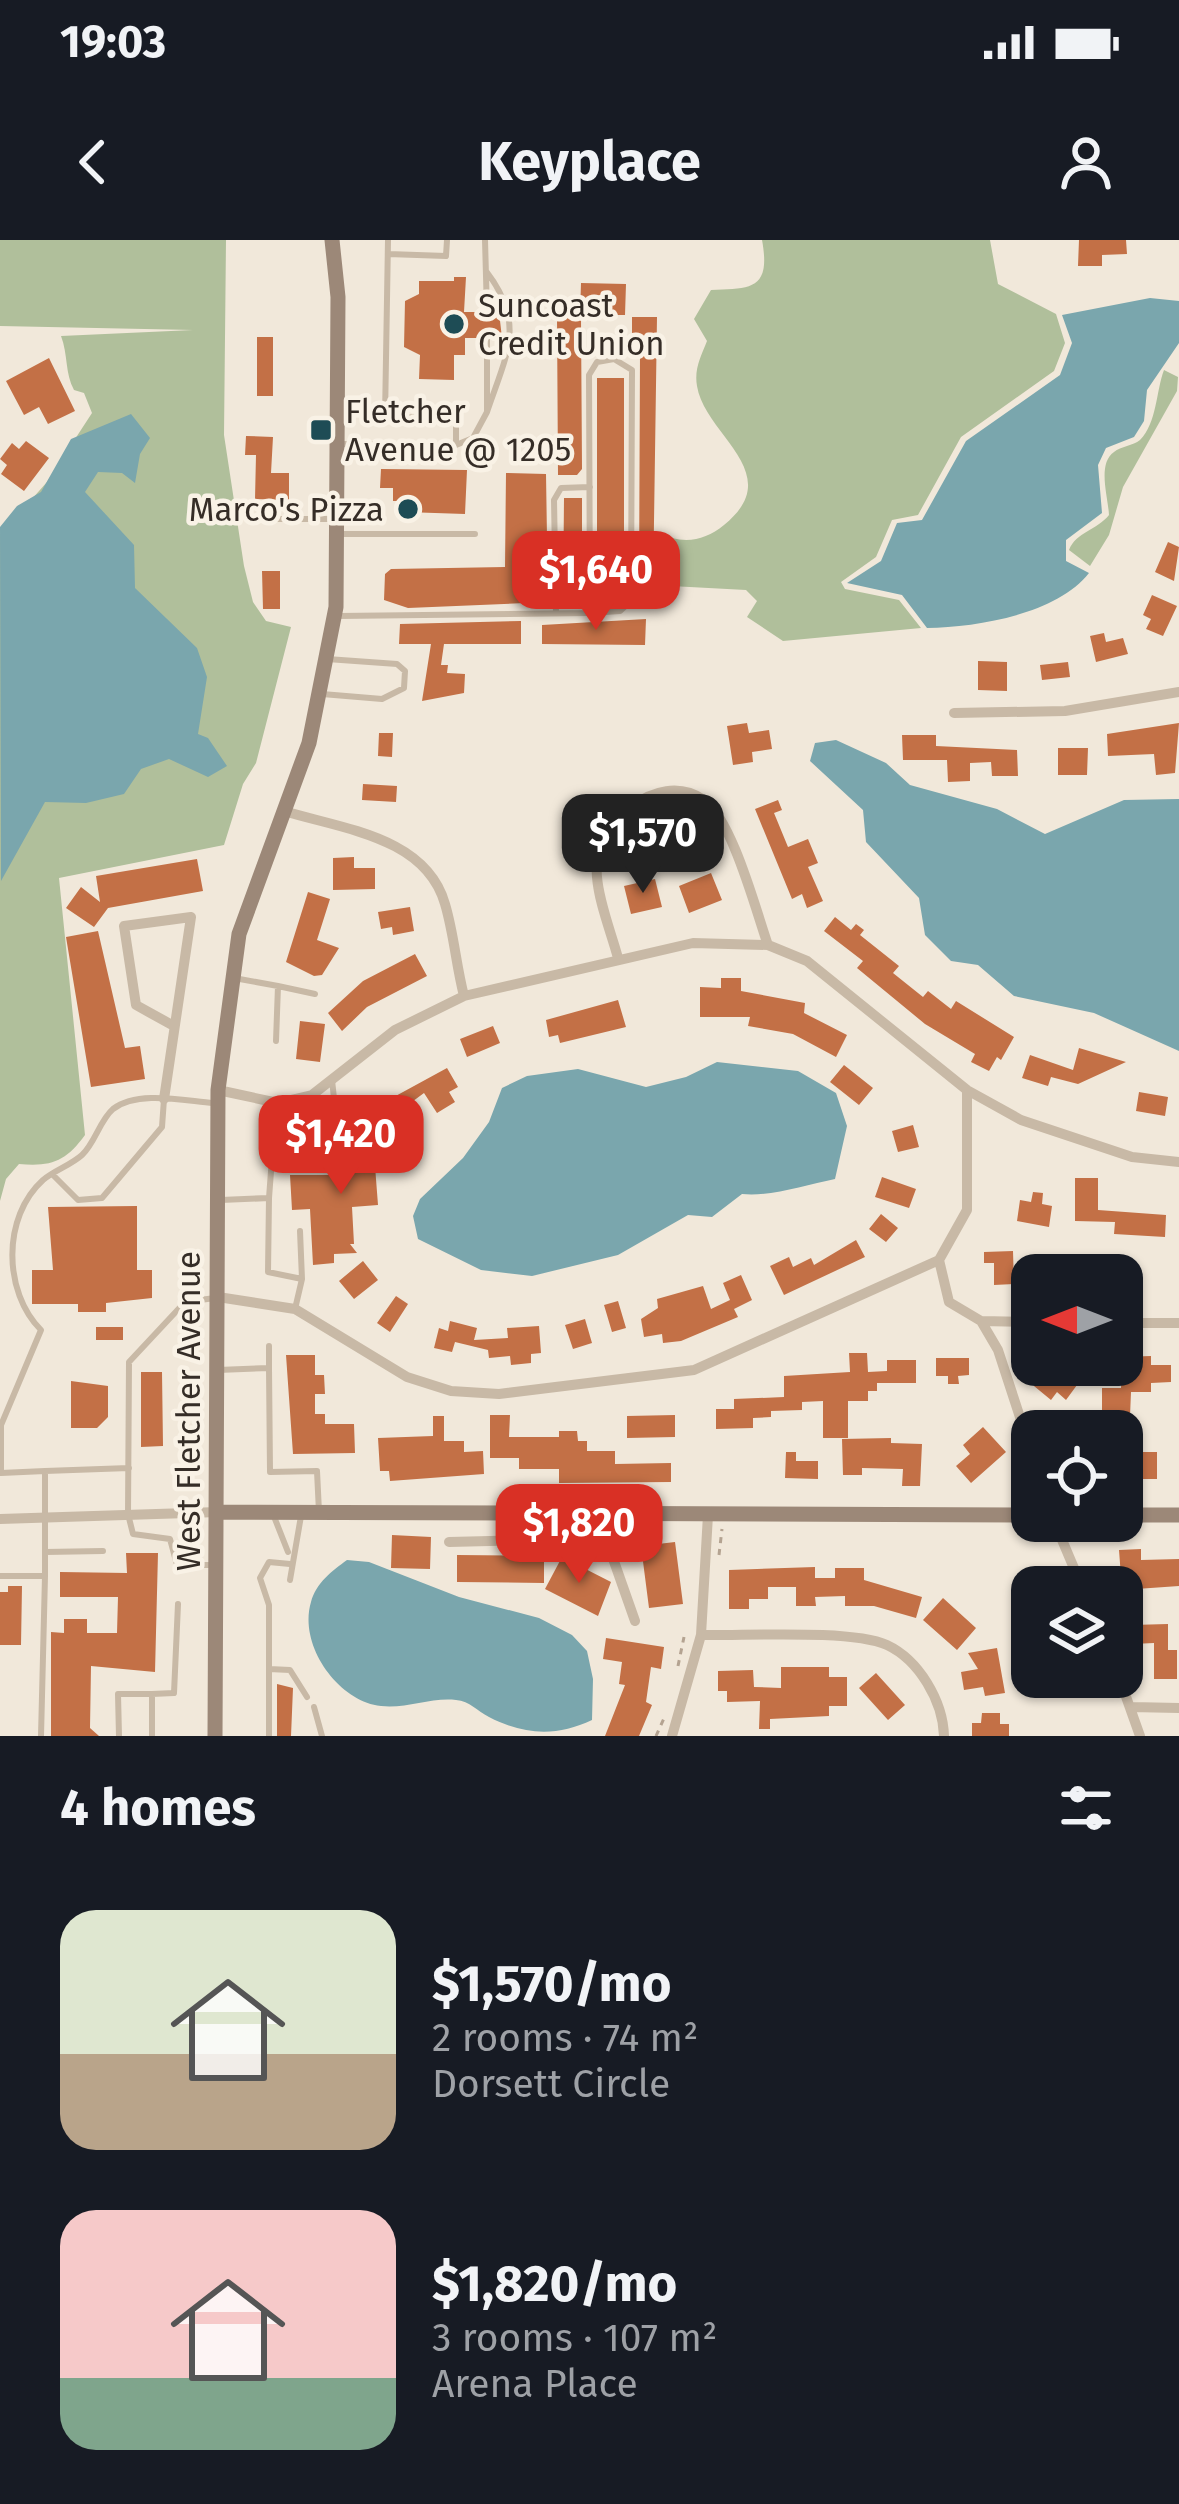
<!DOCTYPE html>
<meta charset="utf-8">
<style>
body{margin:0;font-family:"Fira Sans",sans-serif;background:#20242c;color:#f1f3f6;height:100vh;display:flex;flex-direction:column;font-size:45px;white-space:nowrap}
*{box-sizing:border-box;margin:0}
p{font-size:39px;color:#9ea1a6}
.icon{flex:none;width:66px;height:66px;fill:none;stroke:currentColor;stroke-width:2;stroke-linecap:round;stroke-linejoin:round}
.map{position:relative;height:1496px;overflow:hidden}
.details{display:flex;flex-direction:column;background:#171b24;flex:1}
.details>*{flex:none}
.needle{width:78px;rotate:270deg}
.tools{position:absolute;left:1011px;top:1014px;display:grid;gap:24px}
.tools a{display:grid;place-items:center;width:132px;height:132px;border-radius:24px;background:#171b24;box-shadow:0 3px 9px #0004;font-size:60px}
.price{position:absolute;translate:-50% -102px;padding:0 27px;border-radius:24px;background:#d93025;color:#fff;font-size:39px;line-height:78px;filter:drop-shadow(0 3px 6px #0008)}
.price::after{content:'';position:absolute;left:50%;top:72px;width:36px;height:27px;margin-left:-18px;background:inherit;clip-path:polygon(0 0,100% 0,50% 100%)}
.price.on{background:#222;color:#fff}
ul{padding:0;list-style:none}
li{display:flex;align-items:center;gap:36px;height:300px;padding:0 60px}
li span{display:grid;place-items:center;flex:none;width:336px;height:240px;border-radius:36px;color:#555}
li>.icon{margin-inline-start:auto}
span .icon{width:144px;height:144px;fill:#fffc;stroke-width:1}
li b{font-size:51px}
h2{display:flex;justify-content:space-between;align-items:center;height:144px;padding:0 60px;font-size:51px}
.status{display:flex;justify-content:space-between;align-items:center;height:84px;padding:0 60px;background:#171b24;direction:ltr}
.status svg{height:33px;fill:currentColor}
header{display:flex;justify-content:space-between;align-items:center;height:156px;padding:0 60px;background:#171b24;font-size:54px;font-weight:700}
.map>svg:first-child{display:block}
.green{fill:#b0bf9b}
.water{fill:#7aa6ad}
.building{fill:#c37046}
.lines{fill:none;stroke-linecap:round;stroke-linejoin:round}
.path{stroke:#b4a391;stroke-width:3;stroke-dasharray:6 6;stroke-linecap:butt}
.lane{stroke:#c8b9a6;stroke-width:6}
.street{stroke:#c8b9a6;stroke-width:10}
.secondary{stroke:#9c8878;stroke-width:15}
.poi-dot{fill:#1e4c55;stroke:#f9f2e6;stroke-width:4.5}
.labels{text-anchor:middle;stroke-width:9;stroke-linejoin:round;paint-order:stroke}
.poi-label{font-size:33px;fill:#352d27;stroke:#f9f2e6;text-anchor:start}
.street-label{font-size:33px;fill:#352d27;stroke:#f9f2e6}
</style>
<div class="status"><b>19:03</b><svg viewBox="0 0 49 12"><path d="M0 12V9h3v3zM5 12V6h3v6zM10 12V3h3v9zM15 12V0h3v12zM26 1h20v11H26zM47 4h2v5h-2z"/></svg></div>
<header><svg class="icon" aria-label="back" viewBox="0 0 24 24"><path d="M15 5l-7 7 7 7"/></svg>Keyplace<svg class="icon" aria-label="person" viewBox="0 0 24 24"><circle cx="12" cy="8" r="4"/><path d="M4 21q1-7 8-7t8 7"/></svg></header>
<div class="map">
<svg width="1179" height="1496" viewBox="0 0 1179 1496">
<rect width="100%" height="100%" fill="#f1e8da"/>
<path class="green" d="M0,0H226L224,195L244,326L253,362L266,381L291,387L256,523L243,544L224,605L59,638L85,895C66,921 52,927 19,924L6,939L0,961V295L47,242L92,173L84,153L74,150C65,134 68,114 61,96L193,90L0,86Z
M762,0H990L998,44L1056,74L1065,103L1054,131L961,197L918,275L892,280L876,317L841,342L845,349L899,360L921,388L783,401L747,377L757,361L746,350L671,346L672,298C691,303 708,298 724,285C788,233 705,196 697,146C694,129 701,116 707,101L694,79L711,50C752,49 771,49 762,0Z
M1164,130L1178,137L1177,151L1123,247L1109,295L1090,326L1069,310C1076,292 1097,290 1109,275C1108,256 1097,224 1114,212C1121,206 1133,206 1140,200C1157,183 1156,151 1164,130Z"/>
<path class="water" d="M1150,58L1179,61V103L1147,150L1144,181L1134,197L1106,208L1098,225L1102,273L1066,300V321L1089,333C1057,374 978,387 927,388L902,355L847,343L881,321L897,283L922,280L966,201L1060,135L1072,103L1062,75Z
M131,174L150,198L140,214L135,243L122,233L98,232L85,252L134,305L135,348L197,408L207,437L198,494L208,498L227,526L208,537L169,519L141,529L124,554L86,563L45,562L1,641L0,287L17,266L41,252L71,199Z
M836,500L886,523L910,545L997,569L1045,594L1124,560L1179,559V811L1094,773L1014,756L978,725L951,721L925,695L919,658L866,602L863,570L810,521L815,503Z
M717,822L798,831L836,853L847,886L835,939C805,945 770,957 742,954L712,977L688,975L618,1015L532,1036L481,1030L418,999L413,976L420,959L463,918L489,882L502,848L527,836L578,829L646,847L686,837Z
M347,1320L369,1322L459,1357L539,1378L572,1395L587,1411L593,1439L592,1480C558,1496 526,1496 489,1477C477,1471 470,1461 456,1460C432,1457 406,1469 381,1466C338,1461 298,1405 311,1362C316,1343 332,1331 347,1320Z"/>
<path class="building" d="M1079,0H1126L1127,14L1102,15V26H1078Z
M454,37H466L464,72H479L486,79L499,72L502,98L488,91L479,98H465V115H454V140L419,139L420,115L404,107L405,61L419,54V41H454Z
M581,43L626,44L625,75H580Z
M557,77L581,78L582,229L577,235H558Z
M632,77H657L653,350H639L640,114L632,115Z
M257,97H273V156H257Z
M49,118L75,171L48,184L39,167L24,175L6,141Z
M597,138H624V356L617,364L602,365L603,356H597Z
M246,196L273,197L271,233H289V260L255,259L256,215H245Z
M26,201L49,218L24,251L1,234L7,225L0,219L12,203L19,209Z
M381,229L467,230L465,274L405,272V261H393V248H380Z
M506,233L546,234L548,362L408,368L384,360L385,334L391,329L505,327Z
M564,258H582V356L576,355V362H563Z
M1168,302L1179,307L1174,341L1155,332Z
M262,331H280V369H263Z
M1152,355L1177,366L1163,396L1146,389L1151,379L1143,375Z
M646,379L645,405L542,404V385Z
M521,381V404H444L441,425H448L447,433L465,434L464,453L422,461L431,404H399L400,384Z
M1104,393L1106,402L1123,398L1128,414L1096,422L1090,396Z
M978,421L1007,422V451L978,450Z
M1068,422L1070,437L1042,440L1040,425Z
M747,483L749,493L769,490L772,509L752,512L753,522L733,525L727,486Z
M1179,483L1175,533L1156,535L1154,514L1108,516L1107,494Z
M379,493H393L392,517L378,516Z
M902,495H936V506L1017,510L1018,536H992L991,522L970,523V541L948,542L947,520H903Z
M1058,508H1088L1087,535H1058Z
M363,544L397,546L396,562L362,560Z
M778,560L782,570L774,573L788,607L808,599L818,623L808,627L823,661L807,668L802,654L792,659L755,569Z
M670,582L710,602L699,623L660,602Z
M354,617V628H375V649L333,650V618Z
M197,619L203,651L108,668L94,687L66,668L81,647L100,662L96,636Z
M711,633L722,660L689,673L679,646Z
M655,639L662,667L631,674L624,646Z
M308,652L330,659L317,700L339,708L322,735L314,736L286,722Z
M410,667L414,691L393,695L392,687L381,689L378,672Z
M835,677L851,690L856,684L864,690L860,695L899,726L893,733L923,757L928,751L951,769L956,761L1014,797L1001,820L997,817L989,831L971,822L975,814L925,784L857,728L863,721L824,691Z
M98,691L125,808L140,806L145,839L91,847L66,697Z
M415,714L427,736L367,767L342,791L328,773L363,741Z
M721,738H741V751L805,763L804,773L847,795L836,817L793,794L748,786L750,777H700V747L721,748Z
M618,760L626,787L560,803L558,795L549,797L546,780Z
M300,781L325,784L320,822L296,819Z
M493,786L500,803L467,817L460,799Z
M1079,808L1126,822L1078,844L1051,837L1048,846L1022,838L1030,815L1073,830Z
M844,825L873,848L859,865L830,842Z
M447,828L458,847L449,852L455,862L437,873L424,853L401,870L392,858Z
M1139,852L1168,857L1165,876L1136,871Z
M913,885L919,907L898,912L892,891Z
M379,886L389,891L392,925L375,926L378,965L352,967L354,1004H350L357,1013L334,1014V1023L313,1025L310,969L292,970L290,935H346V930L364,929L360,888Z
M882,937L916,949L909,968L875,957Z
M1075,938H1098V970L1166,975L1165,997L1114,994L1115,982L1075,981Z
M1033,952L1043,953L1042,964L1052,966L1049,987L1017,981L1020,960L1031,962Z
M137,966V1030H152V1058L106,1063V1072H78V1064H32V1030H53L48,967Z
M881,974L898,988L886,1002L869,989Z
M856,1000L865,1017L784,1055L770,1026L789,1017L793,1027L811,1018L814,1025Z
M1013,1011L1014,1044L994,1045V1023H984V1012Z
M363,1021L378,1040L354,1059L339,1041Z
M741,1035L752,1060L734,1069L738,1077L681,1101L663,1103L662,1094L644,1097L641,1079L658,1068L657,1059L703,1046L711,1069L730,1060L723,1043Z
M396,1056L408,1064L390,1092L377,1083Z
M618,1061L626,1088L612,1092L604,1065Z
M585,1079L592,1103L573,1109L565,1085Z
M450,1081L477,1088L474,1100L508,1098L507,1088L539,1086L541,1113L531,1114V1123L511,1125L510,1116L489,1118L488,1110L455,1102L452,1112L434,1108L439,1088L448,1091Z
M96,1087H123V1100H96Z
M849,1113H867L868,1132L887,1131V1120H916V1143H877V1151H868V1161H848V1198H823V1161L802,1162V1170L771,1171V1177L753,1178V1188L716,1189V1169H734V1159L784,1157V1136L850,1132Z
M286,1115H315V1135H324L325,1154H315V1174H325V1184H354L355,1213L293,1214Z
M1151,1116V1125H1171V1142L1151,1143V1152H1131L1130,1176H1102V1148H1121L1122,1117Z
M936,1118H969V1135L958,1136L959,1144H948V1136H936Z
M1051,1125H1082L1088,1130L1066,1160L1057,1152L1051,1160L1034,1146Z
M141,1132H162L163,1206L141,1207Z
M71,1141L108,1146V1177L97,1188H71Z
M490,1175H510L509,1197H559V1191H577L578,1201H587V1211H615V1224L671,1223V1242L559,1243V1229H519V1218H490Z
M675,1175V1197L627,1198V1176Z
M433,1176H444V1201H464V1212L483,1211L484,1234L390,1241L389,1231H380L378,1198L433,1196Z
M983,1187L1006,1212L971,1243L956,1226L970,1214L963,1205Z
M891,1198V1203L922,1204L920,1246H902L903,1229L862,1228V1235H843L842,1199Z
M786,1212H796V1221H818V1239L785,1238Z
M1139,1212H1157V1239H1122V1222L1139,1221Z
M392,1295L431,1297L430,1329L391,1328Z
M675,1302L683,1364L649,1368L641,1306Z
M1141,1309V1320L1179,1319V1346L1122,1350L1119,1310Z
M126,1313H158L155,1432L91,1426L90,1488L99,1496H51V1392L64,1393V1379H87V1393H117L118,1357H60V1332L127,1333Z
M457,1315L544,1316V1343L457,1342Z
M562,1317L611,1342L598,1376L545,1349Z
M815,1327V1338H835V1328H864V1340L922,1357L916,1378L874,1366H845V1356L815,1357L816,1366H796V1347H768V1359H749V1369H729V1330Z
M8,1346H22L21,1405H0V1352H8Z
M943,1358L976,1388L957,1410L923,1380Z
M1168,1384V1410H1177V1439H1154V1403L1133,1404L1132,1385Z
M606,1398L664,1407L661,1429L651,1427L646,1462L652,1465L639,1496H605L625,1445L619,1444L622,1422L603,1419Z
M997,1408L1005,1453L985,1456L983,1447L964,1450L961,1432L978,1429L968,1413Z
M781,1427H829V1437H847V1466H829V1476L770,1479V1489H759L760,1461L727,1462V1451H718V1431L753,1430L754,1447L781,1448Z
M876,1433L905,1465L888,1480L859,1448Z
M277,1444L293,1448L291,1496H277Z
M982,1473H1000V1484H1009V1496H972V1483H981Z"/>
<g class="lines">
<path class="path" d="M719,1315L722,1289
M678,1426L684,1397
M656,1496L665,1476"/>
<path class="lane" d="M485,0L487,72
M388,14L446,16L447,0
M486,31C527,84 506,115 487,172
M340,204L456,205V178L385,177L388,0
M456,205L473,198L487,172V98
M252,279H333
M340,294H475
M556,373L554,260L561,248L590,247
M338,376L590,373L620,371L631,361L632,130L614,119L597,122L589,135L590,373
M322,454L382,459L404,448L405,431L397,424L327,419
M234,738L278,746L276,801
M278,746L315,754
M52,934L78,960L102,958L162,887L164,859
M269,958L268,1032L302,1039
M221,960L269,958L272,918L340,913L332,840
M215,1058L185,1062L129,1122L128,1274L133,1294L170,1299L177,1325H216
M295,1069L302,1039L300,991
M269,1106V1128
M218,1130L269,1128L270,1232L317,1231L319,1272
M45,1231L129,1228
M273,1274L288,1312
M45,1312L103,1311
M0,1336H45V1231L1,1233V1185L41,1090C3,1052 2,977 43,940C55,930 71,925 82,915C95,903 100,880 113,869C138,850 185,861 213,863
M290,1340L301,1276
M269,1429L290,1430L307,1457
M314,1467L322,1496
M41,1496L45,1336
M119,1496L118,1454H151
M152,1496V1454L174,1453L178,1364
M269,1496V1365L260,1338L269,1322L290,1324"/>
<path class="street" d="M954,473L1065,471L1179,452
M284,571C343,589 426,597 445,664C454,694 456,725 464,756
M618,718C611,692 599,663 597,637C592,587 656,527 704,560C732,579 756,671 768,705
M218,850L278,863L312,855L395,790L464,756L693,703L768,705L807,721L967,850L1021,880L1132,917L1179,922
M164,859L191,677L124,686L136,765L172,785
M939,1020L967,970V850
M939,1020L949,1062L981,1081L1032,1082
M218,1057L295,1069L407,1137L451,1151L499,1154L694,1130L939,1020
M981,1081L998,1110L1032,1214
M1122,1083H1179
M0,1279L219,1272
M1054,1281L1082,1347
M449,1302L574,1299L610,1310L614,1273
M610,1310L635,1381
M701,1395C744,1396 851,1389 887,1405C919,1420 943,1461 944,1496
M1119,1437L1140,1496
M1131,1467L1179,1468
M672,1496L701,1395L708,1275"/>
<path class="secondary" d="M219,1272L1032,1275
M1122,1275H1179
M215,1496L218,850L239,694L309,503L336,367L338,57L332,0"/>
</g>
<g class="poi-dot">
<circle cx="454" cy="84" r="12"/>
<rect x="309" y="178" width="24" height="24" rx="6"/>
<circle cx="408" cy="269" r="12"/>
</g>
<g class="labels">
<g class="poi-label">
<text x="478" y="77">Suncoast<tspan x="478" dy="38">Credit Union</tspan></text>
<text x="345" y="183">Fletcher<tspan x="345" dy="38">Avenue @ 1205</tspan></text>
<text x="384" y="281" text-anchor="end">Marco's Pizza</text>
</g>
<g class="street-label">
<text transform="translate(188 1171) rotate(-90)" y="12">West Fletcher Avenue</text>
</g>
</g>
</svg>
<div class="tools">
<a><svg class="needle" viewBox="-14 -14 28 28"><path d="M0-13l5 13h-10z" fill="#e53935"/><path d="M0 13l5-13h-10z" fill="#9ea1a6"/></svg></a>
<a><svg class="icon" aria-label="locate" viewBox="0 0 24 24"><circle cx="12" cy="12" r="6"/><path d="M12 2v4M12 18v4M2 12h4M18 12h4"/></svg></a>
<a><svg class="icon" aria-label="layers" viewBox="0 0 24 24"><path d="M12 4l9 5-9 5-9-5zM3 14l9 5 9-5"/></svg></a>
</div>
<b class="price" style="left:596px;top:393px">$1,640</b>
<b class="price on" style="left:643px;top:656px">$1,570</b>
<b class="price" style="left:341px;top:957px">$1,420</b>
<b class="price" style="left:579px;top:1346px">$1,820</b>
</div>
<section class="details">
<h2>4 homes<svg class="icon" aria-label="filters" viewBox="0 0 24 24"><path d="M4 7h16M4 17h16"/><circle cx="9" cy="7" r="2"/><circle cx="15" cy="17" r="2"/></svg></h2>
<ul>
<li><span style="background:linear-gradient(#dfe7d0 60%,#b9a48a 0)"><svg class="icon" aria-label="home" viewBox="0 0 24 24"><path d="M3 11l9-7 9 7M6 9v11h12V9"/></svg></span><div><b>$1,570/mo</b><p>2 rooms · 74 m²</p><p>Dorsett Circle</p></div></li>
<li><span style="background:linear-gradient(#f6c9c9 70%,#7fa58c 0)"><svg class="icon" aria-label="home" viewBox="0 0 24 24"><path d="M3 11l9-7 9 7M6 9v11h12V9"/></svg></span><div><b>$1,820/mo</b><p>3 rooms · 107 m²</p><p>Arena Place</p></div></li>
</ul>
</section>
